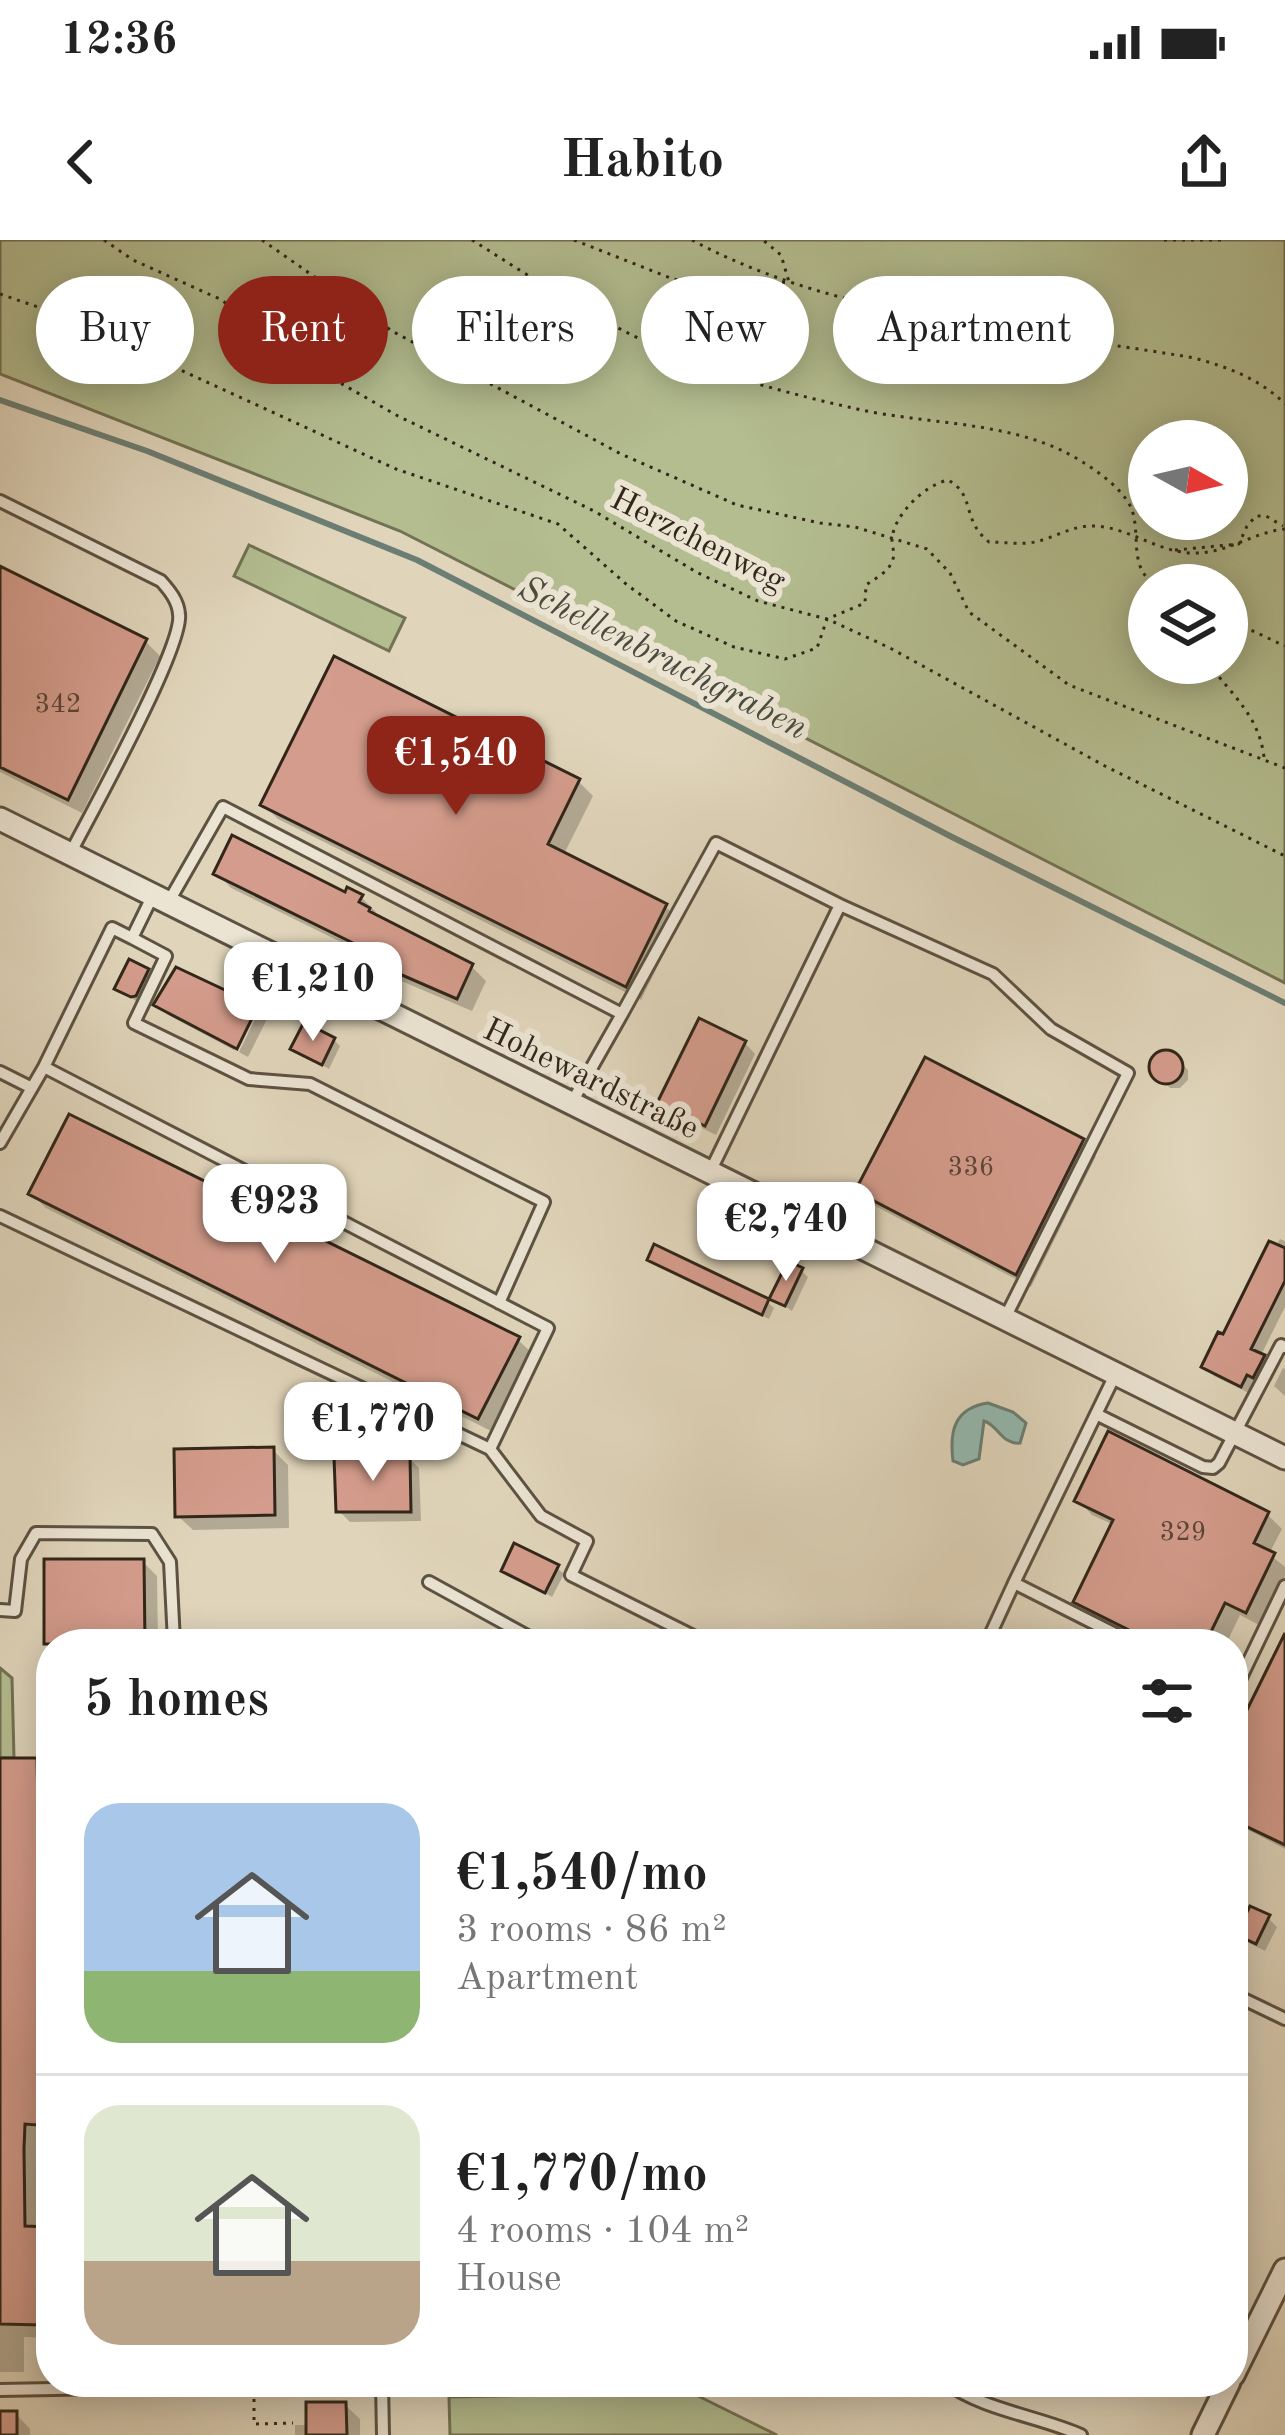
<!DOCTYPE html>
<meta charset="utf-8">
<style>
body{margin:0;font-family:"Old Standard TT",serif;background:#f2f2f2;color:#222;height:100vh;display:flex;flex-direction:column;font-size:45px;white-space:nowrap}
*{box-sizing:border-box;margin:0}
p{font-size:39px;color:#767676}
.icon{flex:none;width:66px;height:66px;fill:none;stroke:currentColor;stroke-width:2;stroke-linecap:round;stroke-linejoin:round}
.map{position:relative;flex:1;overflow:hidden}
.panel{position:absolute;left:36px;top:1389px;width:1212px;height:768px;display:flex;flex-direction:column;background:#fff;border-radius:48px;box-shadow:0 6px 30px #0003}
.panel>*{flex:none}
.guide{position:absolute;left:36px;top:36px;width:1215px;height:108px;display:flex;gap:24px}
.needle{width:78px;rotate:98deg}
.buttons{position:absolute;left:1128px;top:180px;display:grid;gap:24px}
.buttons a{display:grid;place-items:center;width:120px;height:120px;border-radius:50%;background:#fff;box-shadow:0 6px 30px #0003;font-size:60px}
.price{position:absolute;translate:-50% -102px;padding:0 27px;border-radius:24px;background:#fff;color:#222;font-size:39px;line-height:78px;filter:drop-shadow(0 3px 6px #0008)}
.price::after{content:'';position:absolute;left:50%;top:72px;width:36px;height:27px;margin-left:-18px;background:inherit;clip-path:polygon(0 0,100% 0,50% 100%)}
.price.on{background:#8f2418;color:#fff}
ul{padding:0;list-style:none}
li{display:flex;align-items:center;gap:36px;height:300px;padding:0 48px}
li+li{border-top:3px solid #e0e0e0}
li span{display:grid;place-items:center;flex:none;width:336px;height:240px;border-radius:36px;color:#555}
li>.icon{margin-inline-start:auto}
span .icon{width:144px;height:144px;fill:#fffc;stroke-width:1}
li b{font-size:51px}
h2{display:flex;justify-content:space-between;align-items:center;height:144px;padding:0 48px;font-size:51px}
.pill{padding:0 42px;border-radius:54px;background:#fff;box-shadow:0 6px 30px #0003;font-size:42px;line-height:108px}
.pill.on{background:#8f2418;color:#fff}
.status{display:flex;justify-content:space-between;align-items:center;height:84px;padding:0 60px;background:#fff;direction:ltr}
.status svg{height:33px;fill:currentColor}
header{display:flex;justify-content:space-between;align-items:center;height:156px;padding:0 48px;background:#fff;font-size:54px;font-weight:800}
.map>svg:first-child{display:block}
.green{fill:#b3bd90;stroke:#727254;stroke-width:3;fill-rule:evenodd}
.water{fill:#94b9af;stroke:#6c7e73;stroke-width:3}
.shadow{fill:#0003}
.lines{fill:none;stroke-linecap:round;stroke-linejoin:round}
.stream{stroke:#6c7e73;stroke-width:6}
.building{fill:#d49c8c;stroke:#312619;stroke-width:3}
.service-casing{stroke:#5d5242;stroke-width:16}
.minor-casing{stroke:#5d5242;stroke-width:27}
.path{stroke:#312619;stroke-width:3;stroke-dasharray:3 6;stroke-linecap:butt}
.service{stroke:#ebe4d3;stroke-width:10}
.minor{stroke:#ebe4d3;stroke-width:21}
.labels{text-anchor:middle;stroke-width:12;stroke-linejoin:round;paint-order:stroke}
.number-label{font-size:27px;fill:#5a4436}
.street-label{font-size:33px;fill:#312619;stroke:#ebe4d3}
.water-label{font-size:36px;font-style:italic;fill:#4a4b3e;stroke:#ebe4d3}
</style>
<div class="status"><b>12:36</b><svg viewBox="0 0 49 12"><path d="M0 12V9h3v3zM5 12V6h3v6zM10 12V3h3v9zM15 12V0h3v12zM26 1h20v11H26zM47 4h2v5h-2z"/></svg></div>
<header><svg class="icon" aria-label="back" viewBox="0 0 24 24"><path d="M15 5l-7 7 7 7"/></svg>Habito<svg class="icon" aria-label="share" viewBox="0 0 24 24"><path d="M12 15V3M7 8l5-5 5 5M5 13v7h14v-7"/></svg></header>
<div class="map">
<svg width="1285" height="2195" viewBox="0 0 1285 2195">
<rect width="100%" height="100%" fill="#e0d5bb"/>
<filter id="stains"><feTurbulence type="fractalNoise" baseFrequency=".00167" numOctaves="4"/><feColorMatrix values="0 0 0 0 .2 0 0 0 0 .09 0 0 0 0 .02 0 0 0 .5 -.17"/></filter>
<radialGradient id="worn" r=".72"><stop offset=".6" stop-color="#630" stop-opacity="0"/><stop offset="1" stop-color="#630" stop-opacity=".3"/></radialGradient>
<path class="green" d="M0,0H1285V743L400,291L0,134ZM1227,201V279H1149V201ZM1227,345V423H1149V345Z
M249,305L405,378L389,411L234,336Z
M0,1428L12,1438L14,1518H0Z
M690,2152L777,2195H450L449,2157Z"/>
<path class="water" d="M988,1163L1013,1172L1026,1183L1020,1203C1002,1205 998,1185 984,1181L979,1219L963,1225L953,1221C949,1190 955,1168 988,1163Z"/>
<path class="shadow" d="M0,329L146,402L160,416L82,573L0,532Z
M578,541L593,556L563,616L666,667L680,681L641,760L278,579L263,564Z
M217,633L361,657L376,672L374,675L472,727L486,741L472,771L399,740L361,712L231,648Z
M147,732L153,738L139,763L117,748Z
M241,753L254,768L234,810L168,775L157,764Z
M259,771L267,779L248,817L239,812Z
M334,800L340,806L329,829L294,809Z
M745,803L755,814L716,895L671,873L661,862Z
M1161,814H1172L1188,830V840L1180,848H1170L1154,832V822Z
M1082,902L1096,916L1031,1047L873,965L859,950Z
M32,954L518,1100L533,1114L493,1192L46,968Z
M1280,999L1285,1001V1067L1260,1117L1272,1127L1251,1154L1214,1136L1205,1126Z
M651,1019L767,1062L774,1068L769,1079Z
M802,1031L808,1037L792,1071L773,1058Z
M1283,1128L1285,1129V1156L1274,1146Z
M273,1210L288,1225L289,1288L193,1290L178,1276Z
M409,1218L419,1228L421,1281L350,1282L339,1271Z
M1078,1260L1267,1274L1282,1289L1269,1314L1285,1327V1336L1261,1386L1240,1375L1226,1404H1148L1091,1376L1077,1361L1114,1285L1092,1275Z
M47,1322H143L157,1336L158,1404H51V1434L47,1430Z
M557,1328L564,1334L552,1357L504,1330Z
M1285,1400V1609L1233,1582V1504Z
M0,1521H36L50,1535L51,1897L38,1896L37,1918H51V2098L24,2097V2132H0Z
M1233,1673L1247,1680L1268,1678L1277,1687L1265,1711L1233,1695Z
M345,2165L360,2179V2195H295V2185H309Z
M0,2174H16L30,2189V2195H0Z"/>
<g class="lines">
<path class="stream" d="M0,160L147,211L417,320L952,597L1285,763"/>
</g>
<path class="building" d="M0,326L147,399L68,560L0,527Z
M334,416L580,539L548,604L667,664L626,747L260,565Z
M232,595L345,652L347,647L363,655L359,662L370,668L369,671L473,724L457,759L381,726L383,722L351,706L353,703L213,634Z
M129,719L149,729L136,756L131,757L114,749Z
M176,727L225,750L228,743L243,750L240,757L258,766L237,809L153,765Z
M699,778L746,801L705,886L657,863Z
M304,782L335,798L322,825L290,809Z
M1149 827a17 17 0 1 1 34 0a17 17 0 1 1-34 0Z
M925,817L1084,899L1016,1035L855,951Z
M69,874L520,1097L478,1179L28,954Z
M1269,1001L1285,1008V1041L1251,1109L1265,1115L1253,1138L1247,1135L1241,1147L1201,1127L1218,1092L1223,1094Z
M654,1004L769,1059L762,1075L647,1020Z
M788,1021L803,1028L785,1066L769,1059Z
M1108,1191L1269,1272L1254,1303L1275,1313L1246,1373L1225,1363L1205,1404H1157L1073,1362L1113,1280L1074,1261Z
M274,1207L275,1275L175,1277L174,1209Z
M410,1215L411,1272H336L334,1217Z
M514,1303L559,1325L545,1353L501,1331Z
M44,1319H144L145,1404H44Z
M1285,1393V1605L1233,1580V1498Z
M0,1518H37L38,1564L51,1565V1886L25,1884L24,1909L25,1986L51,1987V2014H43L42,2085L0,2084Z
M1250,1666L1270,1675L1256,1704L1233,1693V1670L1245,1676Z
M306,2162H346L347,2195H306Z
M0,2171H17V2195H0Z"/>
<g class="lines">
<g class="service-casing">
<path id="service" d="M0,261L161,341C170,351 178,361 179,374C184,406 90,575 70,614
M168,663L223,567L622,774L571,864
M840,665L993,734L1051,789L1128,833L1005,1078
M132,698L166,716L134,783L249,839L310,844L544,962L499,1063
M622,774L716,603L840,665L710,932
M44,827L548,1088L490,1209
M0,832L32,848
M0,903L44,827L112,688L132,698L153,655
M0,976L490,1209L541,1276L587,1301L571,1335L709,1404
M1096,1174L1203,1227L1213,1228L1219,1223L1281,1105L1285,1107
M429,1342L542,1404
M1014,1343L1116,1133
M0,1370L15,1371L21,1319L36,1293L152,1294L170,1322L174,1402L409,1400L410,1404
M986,1404L1014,1343L1135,1404
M1233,1454L1285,1346
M1233,1754L1285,1779
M945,2142C983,2170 1038,2176 1081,2195
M0,2150L382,2143
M383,2195L382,2143L402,2142"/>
</g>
<g class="minor-casing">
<path id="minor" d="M0,579L1285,1218
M1233,2135L1285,2030
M1203,2195L1229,2142"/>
</g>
<path class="path" d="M104,0L133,20L222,60L267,101L398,176L594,271L698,333L758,361L827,379L890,408L1105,526L1285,616
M262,0L392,91L621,214L737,265L820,283L855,287L927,309L950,333L969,372L1069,445L1285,528
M472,0C531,37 591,77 655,106C717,135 790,154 857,169C924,184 1000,181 1063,211C1085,222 1123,246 1132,270C1141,297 1128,328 1156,345
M574,0L673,39L722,46L789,42L781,15L763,0
M692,0C842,81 1029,89 1194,118C1228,127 1260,139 1285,164
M1164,0H1221
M0,54L99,88L135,109L396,229L558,284L626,344L676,381L734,407L785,419L817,408L827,379L865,363L866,345C876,338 890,331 893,319C895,314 892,305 892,300C893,275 925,245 948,240C976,255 961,280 989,302C1004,302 1021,305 1035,302C1053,298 1070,287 1089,286C1128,285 1158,314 1196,313C1227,313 1254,292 1285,289
M1175,310L1239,304L1247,286L1256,276H1266L1283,286
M1227,379L1285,406
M1208,423C1232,455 1259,476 1264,517
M254,2159V2184L293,2183"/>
<use href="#service" class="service"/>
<use href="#minor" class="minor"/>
</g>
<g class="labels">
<g class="number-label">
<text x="58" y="472">342</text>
<text x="971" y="935">336</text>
<text x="1183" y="1300">329</text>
</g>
<g class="street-label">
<text transform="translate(699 298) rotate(27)" y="12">Herzchenweg</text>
<text transform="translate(592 837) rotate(26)" y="12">Hohewardstraße</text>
</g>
<g class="water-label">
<text transform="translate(664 416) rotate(27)" y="13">Schellenbruchgraben</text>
</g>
</g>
<rect width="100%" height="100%" filter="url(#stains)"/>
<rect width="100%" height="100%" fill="url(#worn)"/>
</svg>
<div class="buttons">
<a><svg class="needle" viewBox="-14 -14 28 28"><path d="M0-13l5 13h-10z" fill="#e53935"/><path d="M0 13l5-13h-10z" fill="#767676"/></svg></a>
<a><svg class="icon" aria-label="layers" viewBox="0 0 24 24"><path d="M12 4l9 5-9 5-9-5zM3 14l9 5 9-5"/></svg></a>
</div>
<b class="price on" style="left:456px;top:578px">€1,540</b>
<b class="price" style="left:313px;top:804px">€1,210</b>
<b class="price" style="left:275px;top:1026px">€923</b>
<b class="price" style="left:786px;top:1044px">€2,740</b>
<b class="price" style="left:373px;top:1244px">€1,770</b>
<div class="guide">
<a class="pill">Buy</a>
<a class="pill on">Rent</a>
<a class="pill">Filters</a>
<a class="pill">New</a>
<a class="pill">Apartment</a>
</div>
<section class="panel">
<h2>5 homes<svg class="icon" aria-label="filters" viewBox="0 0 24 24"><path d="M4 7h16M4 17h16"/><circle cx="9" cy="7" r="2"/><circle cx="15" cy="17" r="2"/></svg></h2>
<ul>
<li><span style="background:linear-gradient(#a9c7e8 70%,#8fb573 0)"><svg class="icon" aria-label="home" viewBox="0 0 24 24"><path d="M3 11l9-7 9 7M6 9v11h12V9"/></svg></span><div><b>€1,540/mo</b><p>3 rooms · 86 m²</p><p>Apartment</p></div></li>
<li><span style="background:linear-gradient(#dfe7d0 65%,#b9a48a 0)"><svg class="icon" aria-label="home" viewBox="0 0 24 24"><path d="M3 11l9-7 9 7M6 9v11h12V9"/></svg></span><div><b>€1,770/mo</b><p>4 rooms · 104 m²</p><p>House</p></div></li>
</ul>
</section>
</div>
